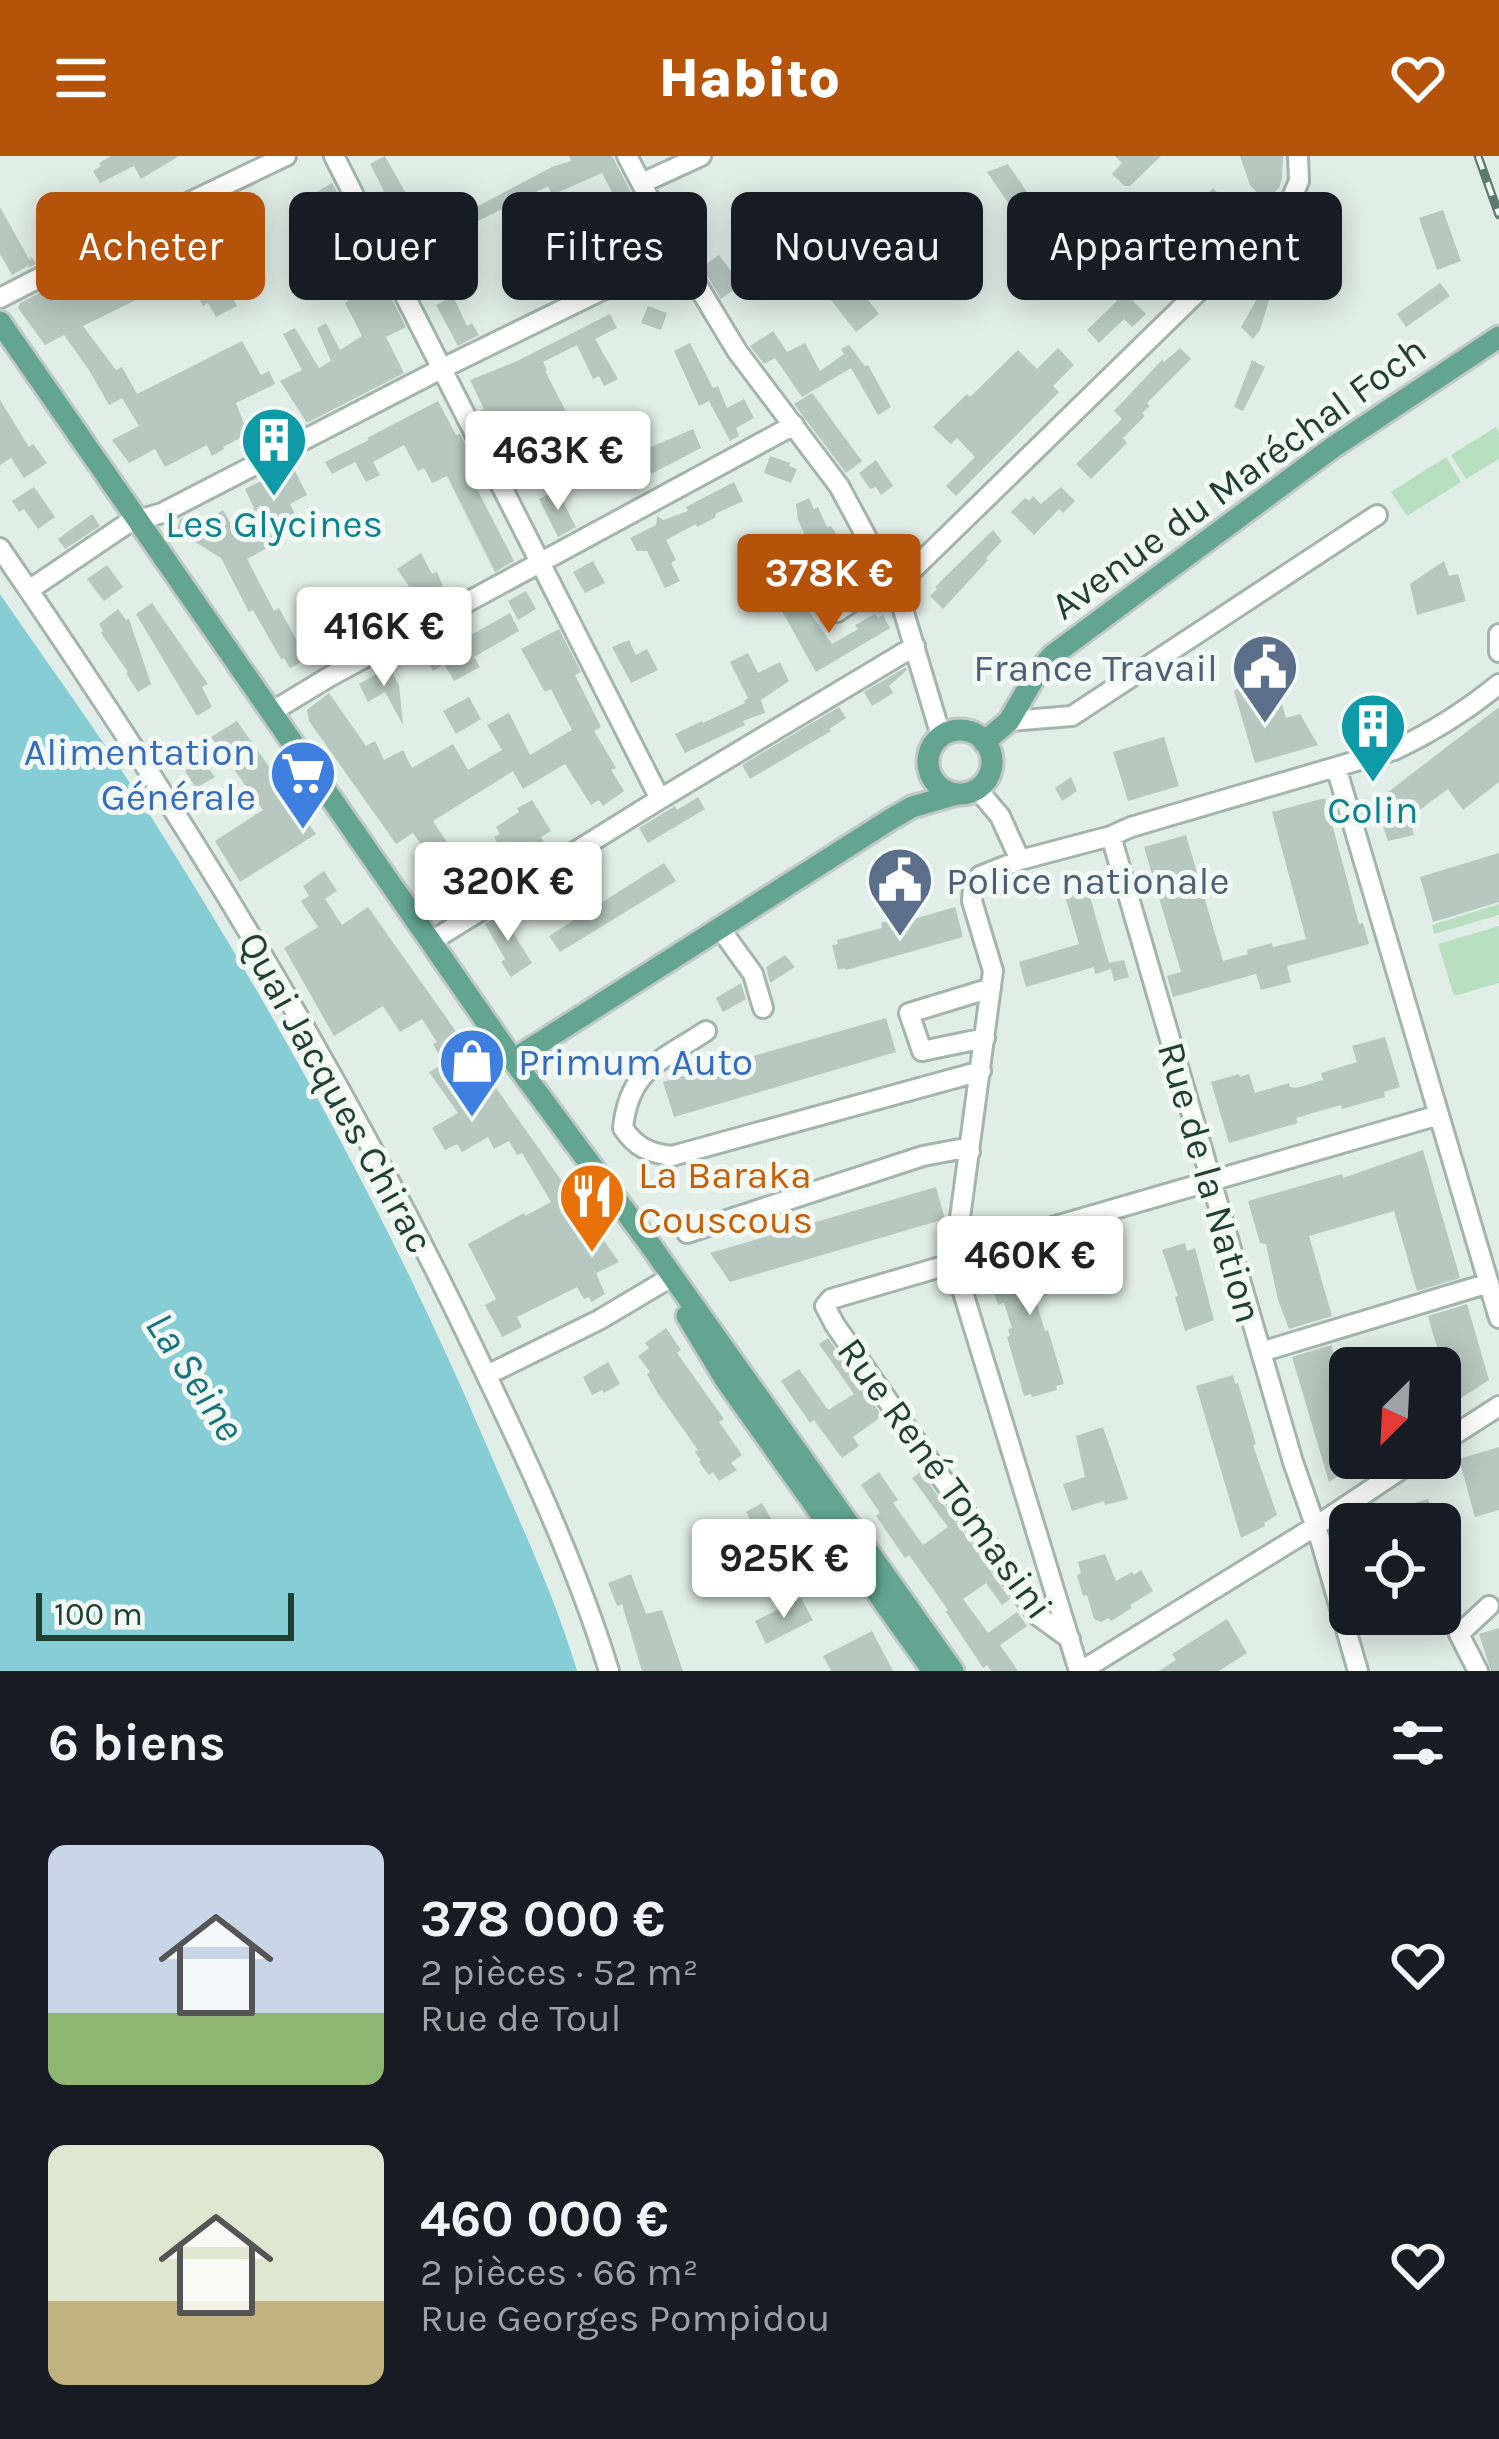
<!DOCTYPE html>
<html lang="fr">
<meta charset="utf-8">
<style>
body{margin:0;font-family:Karla,sans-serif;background:#20242c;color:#f1f3f6;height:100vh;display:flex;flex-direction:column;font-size:45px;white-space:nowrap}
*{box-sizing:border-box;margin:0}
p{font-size:39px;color:#9ea1a6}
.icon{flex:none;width:66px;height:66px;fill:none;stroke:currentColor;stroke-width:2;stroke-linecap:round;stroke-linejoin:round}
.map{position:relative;height:1515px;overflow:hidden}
.drawer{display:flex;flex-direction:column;background:#171b24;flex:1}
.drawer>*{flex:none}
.hud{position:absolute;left:36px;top:36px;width:1428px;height:108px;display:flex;gap:24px}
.needle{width:78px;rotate:204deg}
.controls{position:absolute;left:1329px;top:1191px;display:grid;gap:24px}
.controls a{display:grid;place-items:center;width:132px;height:132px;border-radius:18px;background:#171b24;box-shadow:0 6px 30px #0003;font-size:60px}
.scale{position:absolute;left:36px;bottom:30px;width:258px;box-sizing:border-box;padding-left:12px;border:6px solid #203f35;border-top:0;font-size:33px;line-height:42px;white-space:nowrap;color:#203f35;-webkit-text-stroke:9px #f2f9f5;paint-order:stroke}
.price{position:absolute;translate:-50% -102px;padding:0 27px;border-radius:12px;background:#fff;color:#222;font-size:39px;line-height:78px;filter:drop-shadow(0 3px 6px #0008)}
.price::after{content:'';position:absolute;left:50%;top:72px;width:36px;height:27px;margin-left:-18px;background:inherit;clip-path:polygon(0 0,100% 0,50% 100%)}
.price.on{background:#b45309;color:#fff}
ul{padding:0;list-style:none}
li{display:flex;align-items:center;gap:36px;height:300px;padding:0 48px}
li span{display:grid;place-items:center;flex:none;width:336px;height:240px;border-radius:18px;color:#555}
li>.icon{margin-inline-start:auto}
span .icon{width:144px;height:144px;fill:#fffc;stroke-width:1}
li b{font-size:51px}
h2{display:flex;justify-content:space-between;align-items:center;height:144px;padding:0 48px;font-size:51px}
.chip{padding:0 42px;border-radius:18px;background:#171b24;box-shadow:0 6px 30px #0003;font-size:42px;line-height:108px}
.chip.on{background:#b45309;color:#fff}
header{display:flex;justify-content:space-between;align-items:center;height:156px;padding:0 48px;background:#b45309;color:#fff;font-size:54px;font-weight:800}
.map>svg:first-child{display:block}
.green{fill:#b9dfc1}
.water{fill:#86cdd5}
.building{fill:#b6c8c0}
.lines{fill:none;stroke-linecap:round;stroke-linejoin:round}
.minor-casing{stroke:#a3b5ae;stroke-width:24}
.major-casing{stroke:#c1c9c6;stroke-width:27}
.minor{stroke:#fff;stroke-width:18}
.major{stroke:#63a590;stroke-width:21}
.rail-casing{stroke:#5b7a70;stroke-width:9}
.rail{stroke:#f2f9f5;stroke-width:4.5;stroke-dasharray:14;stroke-linecap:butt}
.labels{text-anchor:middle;stroke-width:10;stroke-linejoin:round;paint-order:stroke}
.street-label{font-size:39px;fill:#203f35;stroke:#f2f9f5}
.culture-label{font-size:39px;fill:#0d838f;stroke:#f2f9f5}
.service-label{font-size:39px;fill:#4e5e75;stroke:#f2f9f5;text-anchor:end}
.shop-label{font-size:39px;fill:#366cbe;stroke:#f2f9f5;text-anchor:end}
.food-label{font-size:39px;fill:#c56008;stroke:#f2f9f5;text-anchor:start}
.water-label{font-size:42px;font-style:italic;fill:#17737e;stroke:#f2f9f5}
</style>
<header><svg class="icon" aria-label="menu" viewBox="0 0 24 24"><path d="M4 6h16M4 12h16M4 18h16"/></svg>Habito<svg class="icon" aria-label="heart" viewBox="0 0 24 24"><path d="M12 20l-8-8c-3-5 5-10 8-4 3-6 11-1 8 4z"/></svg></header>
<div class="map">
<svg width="1499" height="1515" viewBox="0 0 1499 1515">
<rect width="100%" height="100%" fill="#e1ede7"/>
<path class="green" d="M1496,271L1499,277V303L1466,323L1451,299Z
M1446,301L1461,326L1407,360L1391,336Z
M1499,748V759L1434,778L1432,769Z
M1499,770V827L1454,840L1438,788Z"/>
<path class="water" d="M0,438C49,510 102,581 148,656C276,858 392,1067 486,1288C518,1363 554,1437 577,1515H0Z"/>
<path class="building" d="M111,0H179L141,23L134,10L100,27L93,15L101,10L99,7Z
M385,0L409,43L403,45L405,50L381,62L371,42L384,35L370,8Z
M569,0H612L635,44L627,48L651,94L633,103L604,48L615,42L602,17L552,39L548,30L452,78L446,67L552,11L571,5Z
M1115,0H1161L1130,30H1125L1112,18L1122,7Z
M1240,0H1283L1282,23L1279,32L1265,45L1250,29Z
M1008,8L1037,51L1019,63L987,16Z
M332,27L344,49L309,66L300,50L307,46L305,43Z
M1213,32L1229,49L1186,92L1170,75Z
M229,42L237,60L216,70L206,53Z
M1108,49L1118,69L1092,94L1082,77L1090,73L1084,61Z
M0,51L30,105L31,100L36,108L28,112L29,109L12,119L0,98Z
M904,53L931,91L865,140L879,158L856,176L821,131L844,113L837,103Z
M1443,54L1461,105L1437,114L1419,62Z
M89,59L100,76L84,84L75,68Z
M445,67L460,101L459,106L435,120L416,82Z
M170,70L178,87L159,96L161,99L123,117L138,143L83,170L116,214L122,211L137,238L242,185L261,219L269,215L275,228L236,247L248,278L223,291L224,293L212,300L207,289L165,311L155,293L129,307L112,284L139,270L122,242L109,249L89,214L64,179L45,189L18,152L20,147Z
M555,84L565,102L590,89L599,108L573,121L578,131L546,144L535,125L540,124L526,98Z
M761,93L771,107L721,143L702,111L719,99L731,115Z
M355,95L361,108L354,112L367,136L384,128L406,171L386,181L404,217L307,267L280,225L302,214L283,178L295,172L319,212L331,205L317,172L326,167L340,194L362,180L345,147L348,145L336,121L340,119L334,106Z
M250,96L266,123L232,141L237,150L216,161L208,147L203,150L195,136L242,111L237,103Z
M1154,103L1182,133L1173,141L1159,128L1156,131L1142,115Z
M1255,116L1266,127L1270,119L1276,121L1260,174L1253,183L1241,171L1266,127L1253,139L1242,128Z
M1440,127L1450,140L1406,171L1397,158Z
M1125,137L1146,158L1132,171L1124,163L1099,187L1087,174Z
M453,140L467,170L472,167L479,179L458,190L436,149Z
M648,150L667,157L661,174L641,167Z
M610,158L617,172L595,183L618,223L604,230L599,220L593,223L577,189L543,206L547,214L545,215L572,267L522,292L528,306L523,309L527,317L514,324L479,255L484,253L470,224L515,206Z
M773,175L787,196L805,187L820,215L844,198L841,193L849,189L865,210L868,209L891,251L878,259L851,212L802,241L775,202L764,208L750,190Z
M690,187L713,232L718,230L727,252L744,243L754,262L736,272L739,280L730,285L709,245L699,250L674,195Z
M1058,192L1074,209L1053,230L1059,236L956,340L946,330L975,301L957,282L951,288L933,271L967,238L970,241L1018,194L1037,213Z
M1180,192L1191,203L1147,247L1150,250L1142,257L1145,260L1123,282L1127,287L1091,323L1076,308L1122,263L1114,255L1162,204L1164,206Z
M1252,204L1265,211L1243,255L1234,251Z
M812,237L862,305L846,317L794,248Z
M0,244L29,291L33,288L47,307L24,322L11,302L0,309Z
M438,245L456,279L460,278L484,326L476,331L514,405L495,416L447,320L432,327L424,312L418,315L404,289L373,306L380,319L366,326L355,306L332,318L325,306L369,284L367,282Z
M693,273L701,292L651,318L647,310L608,329L597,308L625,294L628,301Z
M770,300L790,307L789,310L797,313L791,327L764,317Z
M876,304L893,330L881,339L876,331L870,333L859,317Z
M292,309L307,339L290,348L297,362L274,374L280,385L247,403L274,455L279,452L296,483L336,460L341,470L409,430L397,413L421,397L432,418L437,416L443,430L430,436L433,441L369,481L334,499L335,502L321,510L315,499L290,512L284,502L281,503L253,454L249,456L221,402L177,375L180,363L191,357L198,369L223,354L230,366L254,352L245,333Z
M734,326L743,345L715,358L716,361L697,371L696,368L666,384L676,404L671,407L680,425L665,432L647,395H637L630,382L656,369L657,360L663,364L688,355L686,351Z
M34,331L55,361L38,373L24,353L19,356L12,345Z
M1061,331L1075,345L1063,357L1059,353L1034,379L1011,356L1025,342L1029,345L1033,340L1041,348Z
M557,334L576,371L558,381L539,343Z
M809,342L814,353L818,351L827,371L831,370L864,421L847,433L823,393L813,397L798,364L796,348Z
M92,358L100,370L65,393L58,383Z
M993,374L1002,385L986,402L988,404L943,453L930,440L937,433L935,431Z
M593,405L605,427L585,437L573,416Z
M1444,405L1449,420L1458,418L1466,445L1417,459L1410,428Z
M107,409L123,431L104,445L87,423Z
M526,435L536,453L518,464L508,445Z
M800,443L832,488L858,473L855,469L875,458L878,462L883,459L890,472L816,516L782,455Z
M152,447L208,528L202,531L212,551L197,560L136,458Z
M118,453L126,464L129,463L151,528L138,536L126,517L128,516L101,477L103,475L99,468Z
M510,457L519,475L474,501L480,511L454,525L444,508L433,515L422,494L451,478L457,487Z
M559,473L581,516L575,519L601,571L594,575L616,612L611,614L624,635L603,650L599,644L591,649L565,608L523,633L513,615L433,665L461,708L497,686L494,681L500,678L496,671L519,656L517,652L532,644L551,675L541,681L550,696L515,717L511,709L472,731L474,733L460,743L413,677L396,688L309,565L307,554L329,537L366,590L375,585L384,604L403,594L412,612L453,588L468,614L502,594L487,569L509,557L530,599L572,574L551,533L545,536L521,493Z
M629,484L636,499L647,493L658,514L631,527L612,491Z
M748,497L758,517L780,506L789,525L761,544L765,557L743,565L745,569L685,597L675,578L702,565L703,567L745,547L744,545L748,542L730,506Z
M1268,501L1286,562L1300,558L1318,589L1255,607L1234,535L1239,532L1236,521Z
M389,511L399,529L403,569L385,536L368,546L359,528Z
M906,511L907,514L889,530L893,537L872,550L864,536Z
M469,541L481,563L456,578L443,555Z
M839,551L846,562L829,573L831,575L750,623L742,609Z
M1499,551V626L1463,654L1448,633L1409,662L1414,679L1388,685L1375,646Z
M237,565L316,678L240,726L215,685L263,654L211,581Z
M1164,581L1179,630L1128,645L1113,596Z
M202,604L215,621L196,632L185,615Z
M1071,621L1077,635L1062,645L1055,632Z
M698,641L705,653L648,687L639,672L675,650L677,654Z
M1325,642L1359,768L1363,767L1369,788L1287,810L1291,826L1261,834L1256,818L1173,841L1167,820L1181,816L1144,691L1186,679L1223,805L1248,798L1247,794L1272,787L1273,791L1306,783L1272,656Z
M1499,697V746L1433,766L1420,721Z
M664,707L676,725L560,796L549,780Z
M324,715L337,735L325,743L342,769L368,751L619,1106L596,1117L605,1138L591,1146L589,1141L584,1143L577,1131L517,1161L522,1171L502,1181L485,1149L496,1143L468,1088L524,1057L525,1060L551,1046L522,997L517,999L509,985L494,993L488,981L462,996L457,988L445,994L432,972L458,957L429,916L444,908L433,888L437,886L422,863L400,876L383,850L334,880L284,792L318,771L301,745L309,740L303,730Z
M1088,734L1109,807L1124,804L1129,821L1114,825L1111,813L1095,818L1094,811L1026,831L1019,806L1079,788L1065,740Z
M955,751L963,781L846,814L845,812L838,814L832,789L838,788L837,784L882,772L881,767L906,760L907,765Z
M505,755L514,769L510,772L532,807L511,821L501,806L505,803L485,768Z
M785,799L795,811L770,827L766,811Z
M741,827L746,843L723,856L716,842Z
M886,862L896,896L674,961L663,926Z
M1385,881L1400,931L1384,936L1385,941L1342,953L1341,949L1323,954L1296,962L1298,967L1229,987L1211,926L1239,918L1240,921L1249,918L1255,937L1289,927L1290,931L1296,932L1323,924L1321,917L1357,906L1352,890Z
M1423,994L1460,1122L1417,1135L1394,1055L1309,1080L1332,1160L1289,1173L1278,1144L1266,1088L1260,1087L1248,1045L1342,1018L1343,1022Z
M936,1031L945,1063L730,1126L710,1097Z
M1185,1087L1187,1095L1195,1092L1214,1164L1185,1175L1175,1141L1178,1140L1162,1094Z
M1051,1093L1054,1102L1057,1101L1064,1125L1061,1126L1063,1134L1035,1142L1045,1175L1048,1174L1064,1228L1056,1230L1057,1234L1032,1241L1031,1238L1024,1240L1007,1181L1010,1180L1008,1173L1012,1172L1004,1147L998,1149L988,1116L999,1112L998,1109Z
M1467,1148L1489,1224L1453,1247L1428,1160Z
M666,1172L681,1194L677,1197L724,1263L719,1266L742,1299L731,1307L737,1314L719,1325L713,1316L709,1319L699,1306L701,1304L695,1296L698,1294L657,1236L647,1218L650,1216L638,1200L649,1192L645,1187Z
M828,1182L882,1260L853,1281L859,1290L842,1302L814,1264L810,1267L781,1225L799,1213L828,1254L854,1238L819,1188Z
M1331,1189L1350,1253V1302H1367L1329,1326L1292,1201Z
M608,1206L620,1228L604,1237L602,1234L592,1239L583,1221Z
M1233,1219L1235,1228L1238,1227L1256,1288L1253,1289L1277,1359L1264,1367L1265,1370L1241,1382L1196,1230Z
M1103,1271L1128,1343L1105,1349L1104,1345L1072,1355L1063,1328L1085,1321L1076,1280Z
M1499,1291V1354L1475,1361L1459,1303Z
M879,1316L898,1344L893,1347L923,1389L948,1371L912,1322L921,1316L1010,1443L1002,1449L986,1427L963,1443L988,1477L1017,1456L1027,1470L1000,1489L1018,1515H991L987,1509L983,1512L946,1456L948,1454L909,1399L905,1402L876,1360L880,1357L861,1329Z
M1428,1343L1435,1368H1378L1399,1355L1398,1352Z
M762,1347L776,1371L760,1380L746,1356Z
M795,1397L810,1421L794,1431L779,1407Z
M1105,1398L1116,1425L1132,1416L1134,1419L1141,1414L1153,1435L1130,1449L1132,1452L1111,1465L1109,1462L1101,1466L1094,1463L1087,1439L1083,1440L1077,1419L1081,1417L1078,1406Z
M715,1402L725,1419L701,1432L691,1416Z
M631,1418L646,1458L662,1454L683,1515H642L622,1448L617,1450L608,1427Z
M801,1442L813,1464L766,1488L755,1465Z
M1227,1463L1247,1497L1219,1515H1159L1176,1504L1172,1498Z
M1499,1472V1515H1491L1479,1478Z
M872,1475L893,1515H831L823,1500Z"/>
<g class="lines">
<g class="minor-casing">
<path id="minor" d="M334,0L660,643
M627,0L678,97L737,195L839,330L888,421L896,430L941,580
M642,27L701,0
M0,142L152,64L286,0
M0,392C175,646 338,909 472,1189C522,1293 575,1404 609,1515
M896,430L1290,46L1299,25L1298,0
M29,434L128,367L162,357L443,212L678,97
M837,456L888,421
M1499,478V496
M273,555L329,521L794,269
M1009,565L1072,560L1377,359
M1336,611L1499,1162
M977,633L1000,660L1020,704L1111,680L1131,671L1394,594C1433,576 1466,555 1499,528
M1111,680L1293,1306L1321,1386L1358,1515
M1020,704L980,720L973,732L972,745L993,815L954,1107L1079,1515
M719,771L753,818L763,852
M430,786L660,643L915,490
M706,875C661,905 629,913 623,972C636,992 650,997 672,1000L981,915
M985,882L922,895L909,857L991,832
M687,1077L923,1000L960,993L970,996
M1261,1196L1489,1127
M487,1219L599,1164L673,1120
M1440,1288L1499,1250
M1070,1483L1037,1459L835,1169L825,1150L831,1143L954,1107L969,1095L1439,959
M1081,1515L1316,1370L1418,1302
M1478,1515L1459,1478L1489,1450"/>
</g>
<g class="major-casing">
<path id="major" d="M0,166L513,904L651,1090L953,1515
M928 606a32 32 0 1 1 64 0a32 32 0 1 1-64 0Z
M984,586L1009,565L1037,517L1053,499L1332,292L1499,181
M513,904L891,663L912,651L957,638
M687,1160L727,1226L933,1515"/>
</g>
<use href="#minor" class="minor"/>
<use href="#major" class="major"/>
<g class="rail-casing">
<path id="rail" d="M1478,0L1499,59"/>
</g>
<use href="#rail" class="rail"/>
</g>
<defs>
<g id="building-pin" transform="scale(3.45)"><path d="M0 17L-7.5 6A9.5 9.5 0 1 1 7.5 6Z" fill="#0f9aa8" stroke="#f2f9f5"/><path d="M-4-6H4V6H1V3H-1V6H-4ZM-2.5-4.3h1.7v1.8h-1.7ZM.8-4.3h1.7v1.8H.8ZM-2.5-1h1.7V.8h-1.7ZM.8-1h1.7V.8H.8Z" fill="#fff"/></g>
<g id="civic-pin" transform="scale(3.45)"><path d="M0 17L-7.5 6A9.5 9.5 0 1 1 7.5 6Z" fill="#5c6f8a" stroke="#f2f9f5"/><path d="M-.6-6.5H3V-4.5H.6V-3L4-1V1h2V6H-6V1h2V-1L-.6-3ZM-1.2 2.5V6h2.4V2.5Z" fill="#fff"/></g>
<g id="supermarket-pin" transform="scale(3.45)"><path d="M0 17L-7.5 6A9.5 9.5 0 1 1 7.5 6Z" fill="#3f7fe0" stroke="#f2f9f5"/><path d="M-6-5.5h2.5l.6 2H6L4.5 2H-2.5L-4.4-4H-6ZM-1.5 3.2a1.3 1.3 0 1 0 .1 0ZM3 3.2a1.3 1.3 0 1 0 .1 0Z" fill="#fff"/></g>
<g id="shop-pin" transform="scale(3.45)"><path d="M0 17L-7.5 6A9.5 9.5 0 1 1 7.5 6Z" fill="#3f7fe0" stroke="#f2f9f5"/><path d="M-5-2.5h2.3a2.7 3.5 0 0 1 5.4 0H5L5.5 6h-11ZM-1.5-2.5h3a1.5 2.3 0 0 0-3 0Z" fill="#fff"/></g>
<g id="restaurant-pin" transform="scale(3.45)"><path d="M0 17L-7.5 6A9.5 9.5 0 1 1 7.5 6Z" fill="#e8710a" stroke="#f2f9f5"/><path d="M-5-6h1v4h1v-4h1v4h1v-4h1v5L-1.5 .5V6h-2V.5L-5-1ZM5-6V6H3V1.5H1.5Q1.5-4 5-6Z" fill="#fff"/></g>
</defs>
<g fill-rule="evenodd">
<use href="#building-pin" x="274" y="284"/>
<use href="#civic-pin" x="1265" y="511"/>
<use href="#building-pin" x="1373" y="570"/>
<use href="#supermarket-pin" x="303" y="617"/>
<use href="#civic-pin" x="900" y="724"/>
<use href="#shop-pin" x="472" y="905"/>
<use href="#restaurant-pin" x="592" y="1040"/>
</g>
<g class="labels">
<g class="street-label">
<text transform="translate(1238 321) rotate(-36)" y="14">Avenue du Maréchal Foch</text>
<text transform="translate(337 936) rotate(61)" y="14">Quai Jacques Chirac</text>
<text transform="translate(1211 1026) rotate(74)" y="14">Rue de la Nation</text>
<text transform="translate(946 1322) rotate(54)" y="14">Rue René Tomasini</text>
</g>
<g class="culture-label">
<text x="274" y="381">Les Glycines</text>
<text x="1373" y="667">Colin</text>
</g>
<g class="service-label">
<text x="1218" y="525">France Travail</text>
<text x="946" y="738" text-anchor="start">Police nationale</text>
</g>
<g class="shop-label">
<text x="256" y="609">Alimentation<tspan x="256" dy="45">Générale</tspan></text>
<text x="518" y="919" text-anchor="start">Primum Auto</text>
</g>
<g class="food-label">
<text x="638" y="1032">La Baraka<tspan x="638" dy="45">Couscous</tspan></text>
</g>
<g class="water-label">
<text transform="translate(196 1220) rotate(57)" y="15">La Seine</text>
</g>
</g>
</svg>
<div class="controls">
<a><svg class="needle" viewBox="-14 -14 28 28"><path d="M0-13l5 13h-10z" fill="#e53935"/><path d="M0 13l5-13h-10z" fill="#9ea1a6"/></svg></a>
<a><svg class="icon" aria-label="locate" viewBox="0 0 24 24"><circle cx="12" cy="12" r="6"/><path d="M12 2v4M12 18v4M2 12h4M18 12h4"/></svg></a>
</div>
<div class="scale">100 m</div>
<b class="price" style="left:558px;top:357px">463K €</b>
<b class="price on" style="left:829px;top:480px">378K €</b>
<b class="price" style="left:384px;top:533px">416K €</b>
<b class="price" style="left:508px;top:788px">320K €</b>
<b class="price" style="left:1030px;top:1162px">460K €</b>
<b class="price" style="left:784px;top:1465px">925K €</b>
<div class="hud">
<a class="chip on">Acheter</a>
<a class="chip">Louer</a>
<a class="chip">Filtres</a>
<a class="chip">Nouveau</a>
<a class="chip">Appartement</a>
</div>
</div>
<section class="drawer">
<h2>6 biens<svg class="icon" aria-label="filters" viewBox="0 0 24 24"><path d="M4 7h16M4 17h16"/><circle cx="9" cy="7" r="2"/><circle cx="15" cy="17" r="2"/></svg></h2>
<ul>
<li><span style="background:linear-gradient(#c9d6e8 70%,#8fb573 0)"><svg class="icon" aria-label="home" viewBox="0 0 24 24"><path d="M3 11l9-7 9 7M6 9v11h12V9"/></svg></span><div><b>378 000 €</b><p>2 pièces · 52 m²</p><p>Rue de Toul</p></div><svg class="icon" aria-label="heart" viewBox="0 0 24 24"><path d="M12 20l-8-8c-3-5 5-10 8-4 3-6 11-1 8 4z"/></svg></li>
<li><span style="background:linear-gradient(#dfe7d0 65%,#c2b280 0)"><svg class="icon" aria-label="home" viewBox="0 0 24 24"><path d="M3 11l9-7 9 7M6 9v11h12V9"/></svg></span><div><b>460 000 €</b><p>2 pièces · 66 m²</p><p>Rue Georges Pompidou</p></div><svg class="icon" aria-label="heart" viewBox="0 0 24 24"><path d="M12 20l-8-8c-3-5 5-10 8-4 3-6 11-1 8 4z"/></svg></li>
</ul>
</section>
